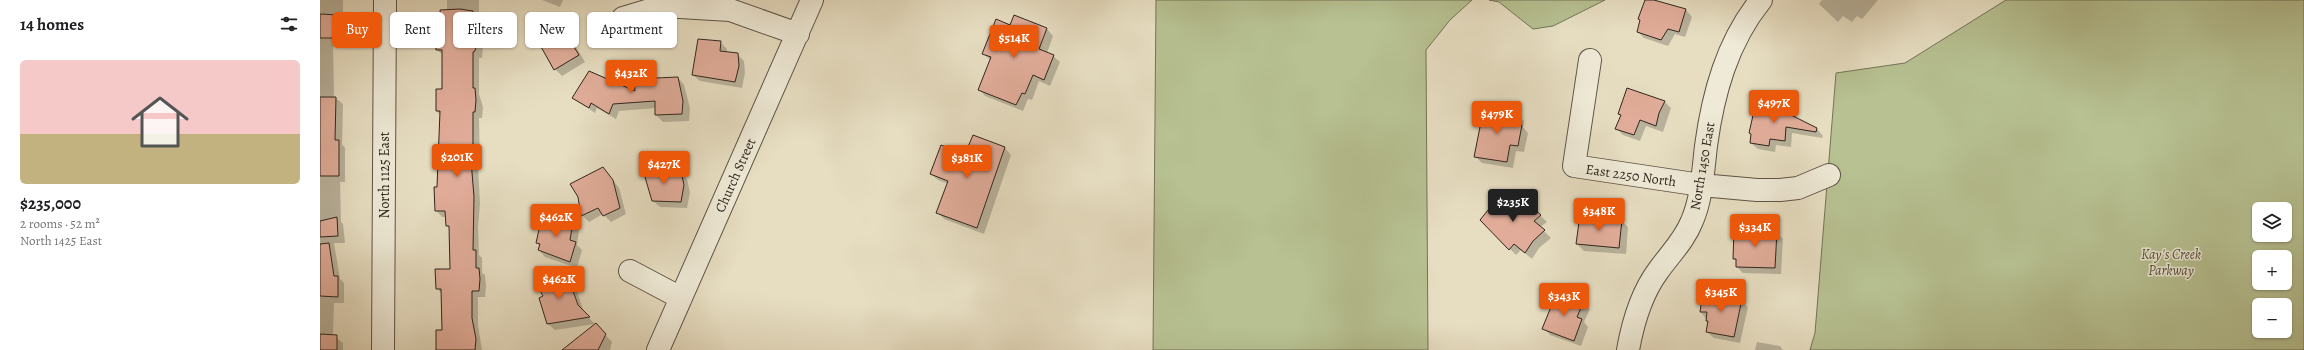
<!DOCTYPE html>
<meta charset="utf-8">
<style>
body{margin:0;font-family:Alegreya,serif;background:#f6f6f6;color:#202124;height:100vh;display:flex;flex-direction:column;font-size:15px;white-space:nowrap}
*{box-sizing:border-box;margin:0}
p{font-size:13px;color:#757577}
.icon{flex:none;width:22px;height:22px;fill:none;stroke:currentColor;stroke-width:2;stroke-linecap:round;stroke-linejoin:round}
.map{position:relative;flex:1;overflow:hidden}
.details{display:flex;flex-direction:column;background:#fff;width:320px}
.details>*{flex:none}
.hud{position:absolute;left:12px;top:12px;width:380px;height:36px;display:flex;gap:8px}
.fabs{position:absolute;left:1932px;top:202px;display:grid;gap:8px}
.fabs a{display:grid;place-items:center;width:40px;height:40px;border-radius:6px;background:#fff;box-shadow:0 1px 3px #0004;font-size:20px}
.price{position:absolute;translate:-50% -34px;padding:0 9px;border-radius:4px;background:#ea580c;color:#fff;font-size:13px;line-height:26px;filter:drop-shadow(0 1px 2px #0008)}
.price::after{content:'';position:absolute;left:50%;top:24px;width:12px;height:9px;margin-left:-6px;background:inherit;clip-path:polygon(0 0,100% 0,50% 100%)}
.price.on{background:#222;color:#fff}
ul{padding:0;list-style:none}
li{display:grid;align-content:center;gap:8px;height:212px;padding:0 20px}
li+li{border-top:1px solid #e0e0e0}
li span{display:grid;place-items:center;height:124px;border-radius:6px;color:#555}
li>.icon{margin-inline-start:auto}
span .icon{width:72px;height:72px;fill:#fffc;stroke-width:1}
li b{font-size:17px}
h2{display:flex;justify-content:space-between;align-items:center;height:48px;padding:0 20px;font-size:17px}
.chip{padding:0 14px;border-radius:6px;background:#fff;box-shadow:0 1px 3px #0004;font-size:14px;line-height:36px}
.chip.on{background:#ea580c;color:#fff}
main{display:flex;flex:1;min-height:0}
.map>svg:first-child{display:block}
.green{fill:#b7c192;stroke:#737458;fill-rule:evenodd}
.shadow{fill:#0003}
.building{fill:#e1ad9a;stroke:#2f261d}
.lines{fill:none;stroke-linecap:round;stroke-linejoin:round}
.minor-casing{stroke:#5d5446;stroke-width:24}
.minor{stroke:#efead7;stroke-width:22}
.labels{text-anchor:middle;stroke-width:3;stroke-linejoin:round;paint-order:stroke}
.street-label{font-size:14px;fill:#2f261d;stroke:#efead7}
.park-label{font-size:14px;font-style:italic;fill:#514d3a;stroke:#efead7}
</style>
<main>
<section class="details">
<h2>14 homes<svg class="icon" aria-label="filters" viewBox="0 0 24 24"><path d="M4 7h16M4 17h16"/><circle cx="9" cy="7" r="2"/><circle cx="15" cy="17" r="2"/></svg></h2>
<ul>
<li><span style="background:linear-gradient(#f6c9c9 60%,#c2b280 0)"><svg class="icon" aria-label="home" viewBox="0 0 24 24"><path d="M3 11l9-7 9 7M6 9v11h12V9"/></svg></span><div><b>$235,000</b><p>2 rooms · 52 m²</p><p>North 1425 East</p></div></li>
</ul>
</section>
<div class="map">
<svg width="1984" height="350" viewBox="0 0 1984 350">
<rect width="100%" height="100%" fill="#e7dec2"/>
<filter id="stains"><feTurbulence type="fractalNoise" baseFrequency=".005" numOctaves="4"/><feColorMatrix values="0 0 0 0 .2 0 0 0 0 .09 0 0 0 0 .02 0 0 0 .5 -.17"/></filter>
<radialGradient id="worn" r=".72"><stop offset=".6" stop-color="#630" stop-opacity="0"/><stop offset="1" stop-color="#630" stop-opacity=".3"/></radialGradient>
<path class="green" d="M836,0H1152L1130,20L1106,50L1108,350H833Z
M1169,0H1285L1233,26L1213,29L1179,2Z
M1686,0H1984V350H1490L1495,333L1516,73L1585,63ZM1939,209H1965V235H1939ZM1939,257H1965V283H1939ZM1939,305H1965V331H1939Z"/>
<path class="shadow" d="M0,0H23V44H13L14,97L23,104L22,144L25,148V182H20L21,222L23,224L25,243H14L20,279L24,283V303H14L13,335L23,343V350H0Z
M127,0H159V32L162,35L163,46L162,58H159V94L163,107L162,118H159L160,166H158L160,204L158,227L159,255L162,258V273L165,275L166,286L165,297H158V325L162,350H118L123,331L122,294L117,288L131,270L130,228L127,225V217H122L116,210L120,115L117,111L123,90V55L117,50L127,10Z
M222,0H243L240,7Z
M1326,0L1366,10L1372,17L1365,37L1355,34L1348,46L1324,38L1318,32L1322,8Z
M1502,0H1558L1542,19L1537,16L1532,22L1523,16L1518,22L1499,4Z
M695,16L727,29L733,36L727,53L733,56L740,62L730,86L719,81L712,100L708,99L703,111L665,96L659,89L670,60L663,53L691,26Z
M239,24L246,30L265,62L242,76L235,69Z
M400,42L407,49V53L417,54L424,61L425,73L422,88L380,81L373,75Z
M358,78L364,85L370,108L369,121L343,122L336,115V108L299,111L296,119L277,108L275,113L254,98L316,93Z
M1308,89L1345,102L1351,108L1343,132L1326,126L1320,141L1303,135L1296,128L1302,116L1299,113Z
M1470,108L1477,115L1475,119L1497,129L1503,136L1502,138L1472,133L1471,147L1456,145L1455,152L1438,149L1431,143Z
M1198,115L1204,121L1203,127L1208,133L1204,152L1196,151L1193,168L1162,163L1155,156Z
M653,136L685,148L691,155L664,234L624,219L617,212L628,184L618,180L611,174L646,155Z
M283,168L299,188L306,214L291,222L283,214L269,222L262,215Z
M360,172L367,179L370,192L367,208L340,207L333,201Z
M1185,199L1220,215L1227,222L1220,227L1231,238L1219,248L1212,259L1201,250L1196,255L1161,220Z
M1301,220L1308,227L1306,254L1264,251L1257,244Z
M253,223L259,230L257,245L262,250L257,268L225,257L219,250L220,246L217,243Z
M1456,232L1463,239L1461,274L1423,273L1417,267V261L1414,258Z
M247,275L254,281L264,313L275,324L235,330L228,324Z
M1384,292L1421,300L1428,307L1420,343L1394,338L1387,332L1389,323L1381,312Z
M1263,302L1270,309L1264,322L1268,327L1261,346L1230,335L1224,328Z
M276,325L292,342L290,350H251Z
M1437,342L1460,346L1463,350H1435Z"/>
<path class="building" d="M1325,0H1334L1366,9L1359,32L1348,29L1341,40L1317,32L1320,20L1318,19Z
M140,9L153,11V28L156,27L157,39L155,51L153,52V88H155L156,100L155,112H153V160H151L154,197L153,250H156V268H159L160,279L159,291H152V318L156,339L155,350H116V330H122L121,289H116L115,269H130L129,226H126L125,211H115L114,187H117L120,111H116V89H122V50H116L115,31L121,32L120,10Z
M0,14L17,15V38H0Z
M694,15L727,28L719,49L734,55L724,80L713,75L705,94L702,93L696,105L658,90L671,57L662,54L676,19L690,25Z
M239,23L259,55L234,70L215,36Z
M378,39L401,41L400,51L418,53L419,66L415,82L372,75Z
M269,71L315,91L314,79L358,77L363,101L362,114L335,115V101L293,104L289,114L271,103L269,108L252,98Z
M1307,88L1345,101L1339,113L1336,126L1320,120L1314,135L1295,129L1301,115L1298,114Z
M0,97H16L15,140H19V176H0Z
M1436,102L1471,107L1469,114L1497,128L1496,132L1466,127L1465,141L1450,139L1449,146L1430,143L1431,134L1429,133Z
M1164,107L1198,114L1196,124L1202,125L1198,146L1190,145L1187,162L1154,157Z
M653,135L685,147L657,228L616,213L628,181L610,174L621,145L645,154Z
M283,167L293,180L300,208L283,216L278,208L261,216L258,197L250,184Z
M322,167L361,171L364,185L361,202L332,201Z
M1181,194L1185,198L1189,195L1197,203L1203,199L1221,215L1214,221L1225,230L1213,241L1205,253L1194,244L1189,250L1160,220Z
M226,215L253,222L250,240L256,242L250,262L218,250L220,244L216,243L220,225L222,226Z
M1260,215L1302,220L1299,248L1256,244Z
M17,217L18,236L0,237V221Z
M1414,229L1457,231L1455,268L1416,267V259H1413Z
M9,243L14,276H18V297L0,296V244Z
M247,274L258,305L270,317L227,324L219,298L223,296L215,282Z
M1383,291L1422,299L1414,337L1386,332L1388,321H1386L1387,312H1380Z
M1237,292L1264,301L1257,317L1262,319L1254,341L1222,329Z
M276,323L286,334L278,350H242Z
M0,334L17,335V350H0Z"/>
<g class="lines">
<g class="minor-casing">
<path id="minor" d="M303,18L343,6L410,10L478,34
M1270,60L1254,166L1381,185L1437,190H1460L1478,188L1509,175
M310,271L361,298
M63,350L65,0
M338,350L492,0
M1308,350C1313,322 1321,294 1338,271C1350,254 1364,241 1372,221C1382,198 1383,171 1386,146C1393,94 1407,42 1441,0"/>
</g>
<use href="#minor" class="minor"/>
</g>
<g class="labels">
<g class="street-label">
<text transform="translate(1382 166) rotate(-80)" y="5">North 1450 East</text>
<text transform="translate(64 175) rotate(-90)" y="5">North 1125 East</text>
<text transform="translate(415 175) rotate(-66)" y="5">Church Street</text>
<text transform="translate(1311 175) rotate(8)" y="5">East 2250 North</text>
</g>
<g class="park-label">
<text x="1851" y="259">Kay's Creek<tspan x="1851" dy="16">Parkway</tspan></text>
</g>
</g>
<rect width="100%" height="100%" filter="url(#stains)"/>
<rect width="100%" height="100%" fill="url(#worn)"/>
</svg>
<div class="fabs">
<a><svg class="icon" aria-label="layers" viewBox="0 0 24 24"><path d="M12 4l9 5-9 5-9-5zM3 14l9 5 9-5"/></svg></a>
<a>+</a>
<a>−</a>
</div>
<b class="price" style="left:694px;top:59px">$514K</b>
<b class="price" style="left:311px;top:94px">$432K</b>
<b class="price" style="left:1454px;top:124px">$497K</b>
<b class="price" style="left:1177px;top:135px">$479K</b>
<b class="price" style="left:137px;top:178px">$201K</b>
<b class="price" style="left:647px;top:179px">$381K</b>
<b class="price" style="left:344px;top:185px">$427K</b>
<b class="price on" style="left:1193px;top:223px">$235K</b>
<b class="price" style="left:1279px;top:232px">$348K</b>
<b class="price" style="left:236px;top:238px">$462K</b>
<b class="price" style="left:1435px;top:248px">$334K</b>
<b class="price" style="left:239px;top:300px">$462K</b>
<b class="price" style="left:1401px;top:313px">$345K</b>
<b class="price" style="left:1244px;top:317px">$343K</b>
<div class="hud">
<a class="chip on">Buy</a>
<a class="chip">Rent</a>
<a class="chip">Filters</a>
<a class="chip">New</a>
<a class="chip">Apartment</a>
</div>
</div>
</main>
